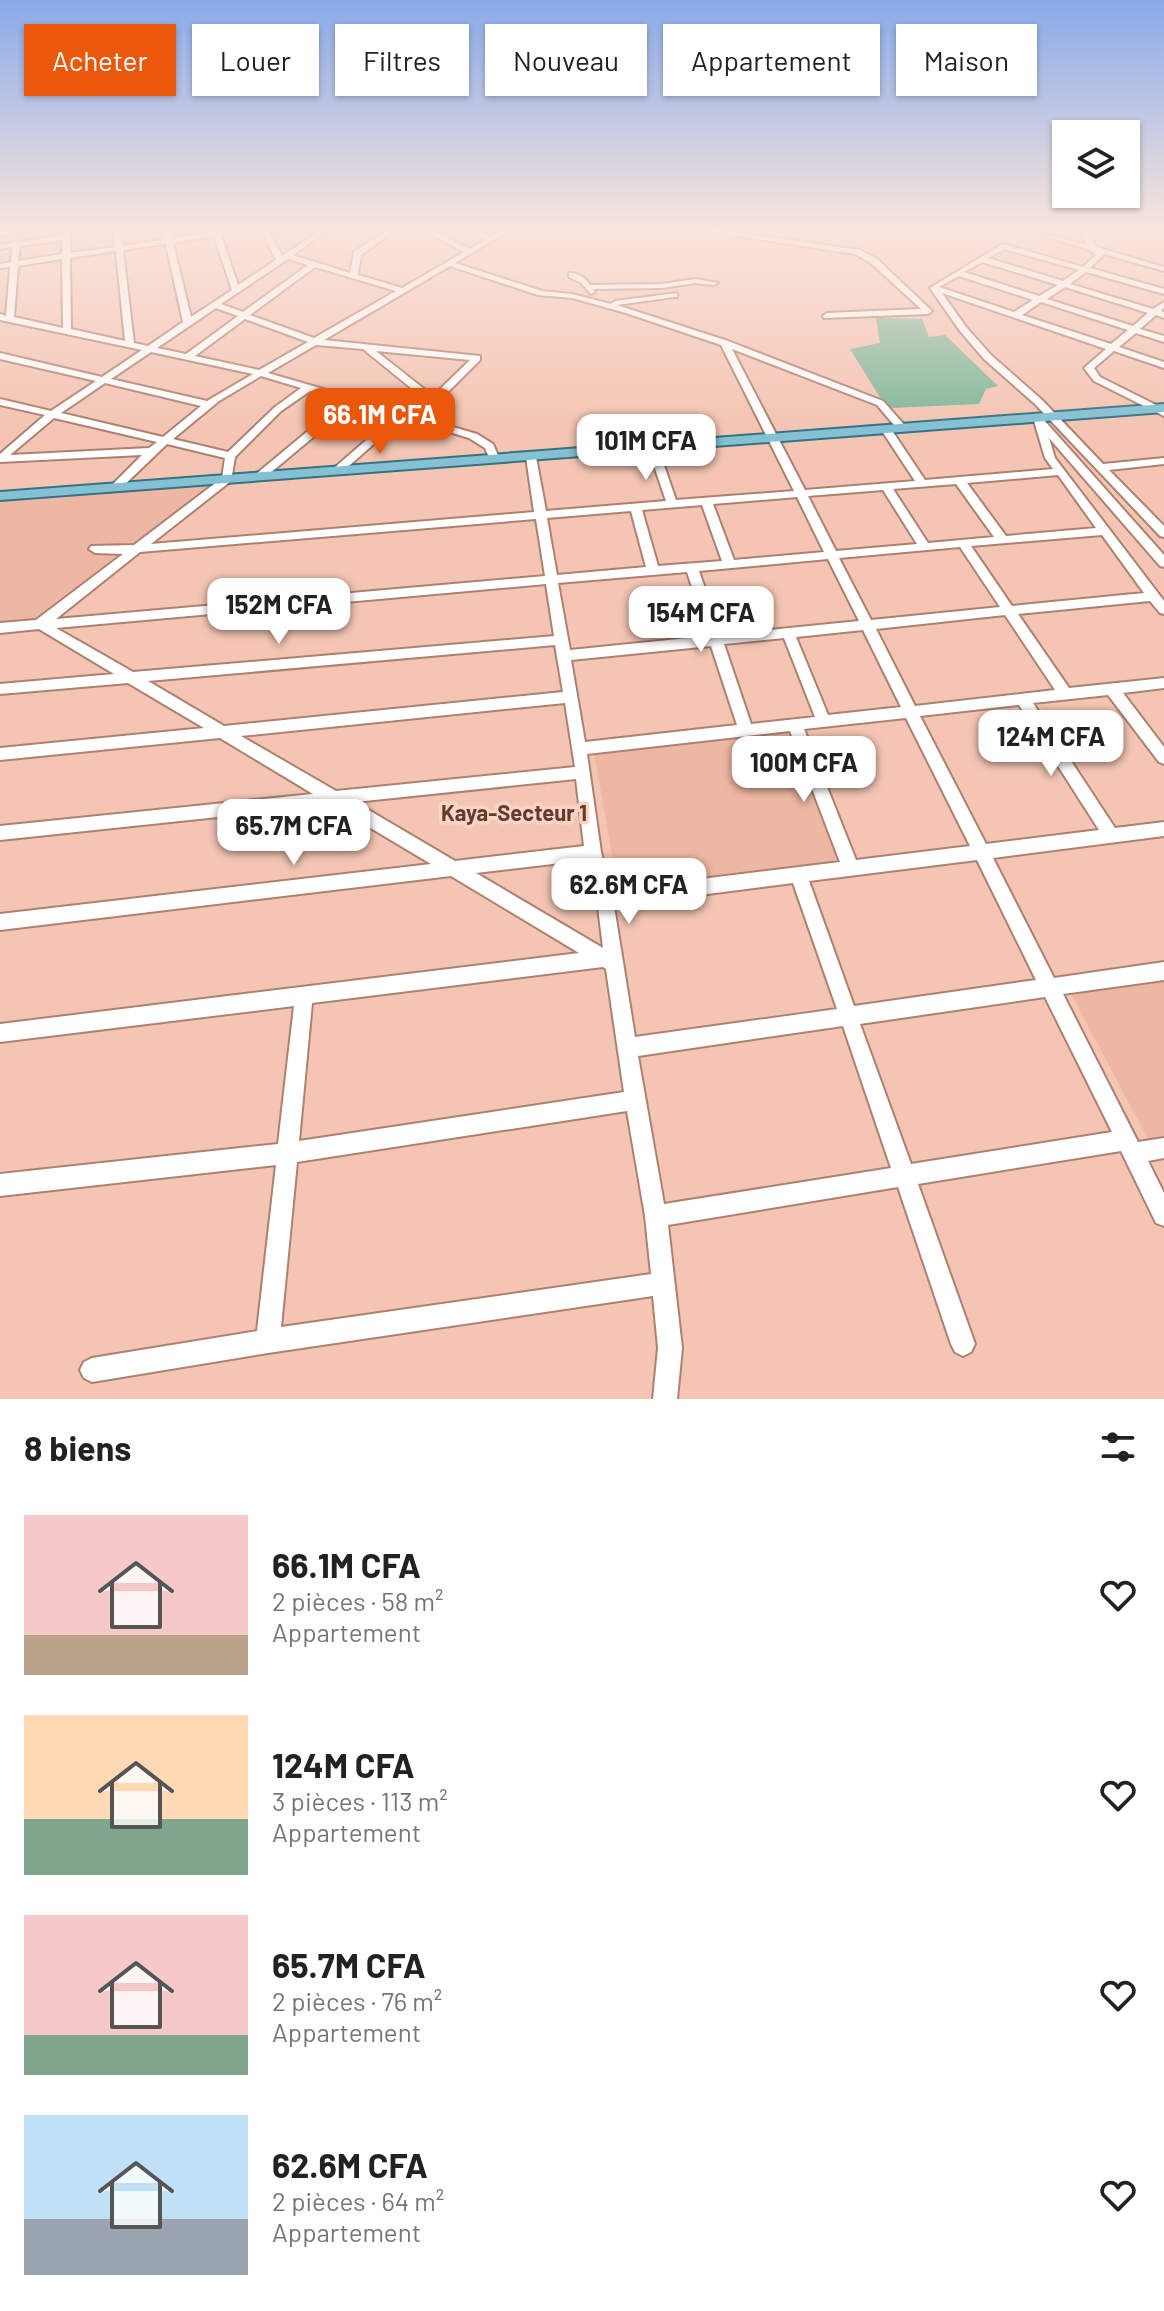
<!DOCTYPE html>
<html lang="fr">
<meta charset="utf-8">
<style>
body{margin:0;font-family:Barlow,sans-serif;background:#f2f2f2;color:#222;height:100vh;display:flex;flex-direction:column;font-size:30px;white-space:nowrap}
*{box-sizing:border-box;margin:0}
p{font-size:26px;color:#767676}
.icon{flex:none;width:44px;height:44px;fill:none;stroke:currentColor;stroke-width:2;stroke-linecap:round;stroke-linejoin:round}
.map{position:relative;height:1399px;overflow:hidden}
.side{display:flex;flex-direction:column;background:#fff;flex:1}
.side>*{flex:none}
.hud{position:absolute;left:24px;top:24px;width:1116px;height:72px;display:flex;gap:16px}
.tools{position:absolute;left:1052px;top:120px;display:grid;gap:16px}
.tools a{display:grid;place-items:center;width:88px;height:88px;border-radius:0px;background:#fff;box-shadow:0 2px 6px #0004;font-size:40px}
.price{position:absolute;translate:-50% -68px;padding:0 18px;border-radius:16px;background:#fff;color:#222;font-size:26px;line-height:52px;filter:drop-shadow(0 2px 4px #0008)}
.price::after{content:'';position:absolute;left:50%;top:48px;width:24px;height:18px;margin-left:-12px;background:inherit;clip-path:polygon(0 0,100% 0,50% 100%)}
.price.current{background:#ea580c;color:#fff}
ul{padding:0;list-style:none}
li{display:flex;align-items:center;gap:24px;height:200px;padding:0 24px}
li span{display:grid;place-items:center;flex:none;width:224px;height:160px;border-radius:0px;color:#555}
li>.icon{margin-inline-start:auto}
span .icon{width:96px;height:96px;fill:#fffc;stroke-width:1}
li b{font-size:34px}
h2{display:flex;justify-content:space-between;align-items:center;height:96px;padding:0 24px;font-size:34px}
.pill{padding:0 28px;border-radius:0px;background:#fff;box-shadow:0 2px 6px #0004;font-size:28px;line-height:72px}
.pill.current{background:#ea580c;color:#fff}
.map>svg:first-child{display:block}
.built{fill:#eeb7a3}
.green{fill:#82b79b}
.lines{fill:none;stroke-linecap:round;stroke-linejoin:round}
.minor-casing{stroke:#ad8171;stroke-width:4}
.major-casing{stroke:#367283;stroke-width:4}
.minor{fill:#fff;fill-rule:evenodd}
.major{fill:#84c1d3;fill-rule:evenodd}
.labels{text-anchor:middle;stroke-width:7;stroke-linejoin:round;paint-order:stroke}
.neighbourhood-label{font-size:22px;font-weight:bold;fill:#613b2c;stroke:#fbd4c6}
</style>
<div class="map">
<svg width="1164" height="1399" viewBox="0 0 1164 1399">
<rect width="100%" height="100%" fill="#f4c5b3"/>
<path class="built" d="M214,484L40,619L0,623V501Z
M788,731L838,862L624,891L617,882L594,753Z
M1164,980V1136L1148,1139L1071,994Z"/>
<path class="green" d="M876,318L922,319L929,337L945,335L998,386L986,389L979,404L891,408L881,399L850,349L880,343Z"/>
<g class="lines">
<g class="minor-casing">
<path id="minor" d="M15,229H35L0,236V232Z
M62,229H70V253L115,247L113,229H121L123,246L165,239L163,229H170L172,238L213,232L212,229L219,231L252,229L221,235L238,285L276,260L261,229H268L282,256L322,229H330L293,255L350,273L354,252L389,229H397L361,255L358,275L402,288L464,252L419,229H429L470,249L485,240L476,234L456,229L478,230L490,237L503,229H512L455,263L542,291L572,294L611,304L615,301L677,293V297H674L617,305L728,341L883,401L908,429L899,431L877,405L732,349L805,490L915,481L882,431L887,428L891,429L925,480L1053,469L1045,458L1034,421L1043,419L1164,555V567L1160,566L1049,438L1055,458L1164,601V614L1160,613L1150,601L1018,614L1069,688L1164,678V688L1123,693L1164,747V764L1159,762L1108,695L1033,703L1115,828L1164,822V836L993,858L1054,978L1164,962V980L1063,994L1138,1142L1164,1138V1158L1148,1161L1164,1193V1226L1156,1223L1121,1151L918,1184L975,1344L971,1352L963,1356L955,1352L951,1344L898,1187L668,1225L682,1348L677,1399H653L658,1348L653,1296L268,1353L92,1382L84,1378L80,1370L84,1362L92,1358L257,1331L276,1165L0,1196V1174L278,1144L294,1006L0,1042V1024L579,953L451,876L0,930V914L431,864L332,805L0,840V826L313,794L220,738L0,760V748L204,728L128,683L0,694V684L114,674L39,629L0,633V623L36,620L123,554L95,553L89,549L91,546L134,545L222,478L225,458L167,444L119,490L115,491L110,488L111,486L142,455L0,462V454L45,415L0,405V399L51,411L96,381L0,359V353L102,377L142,350L0,320V314L6,316L10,267L0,268V264L11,262L12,247L0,249V245L62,235ZM214,236L232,290L191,317L173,243ZM62,240V254L18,261L20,246ZM166,244L183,322L148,346L134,343L123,250ZM116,251L125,341L71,329L70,258ZM62,259L63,328L14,317L18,266ZM288,259L308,265L243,312L221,304ZM450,266L538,295L572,298L626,313L721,345L794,491L676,500L658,448L653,445L648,448L666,501L546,511L536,457L531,454L526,457L534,512L151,544L231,481L235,457L281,411L310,391L344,401L255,475V479H263L353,404L394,416L333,469V473H341L403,418L469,438L485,448L491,462H499L500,460L493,444L477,434L422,418L480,360V356L324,340ZM315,267L396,291L314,338L250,315ZM216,308L238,316L186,354L157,348ZM245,319L308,342L259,370L195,356ZM316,345L363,349L427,401L413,415L268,373ZM376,351L470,360L433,396ZM151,352L253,374L207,401L111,379ZM261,376L301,388L275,407L228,452L173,439L219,401ZM105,383L201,406L163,437L61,413ZM54,418L157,442L149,448L10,455ZM1058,475L1096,528L1006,536L967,483ZM956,484L994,537L928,543L893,489ZM883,490L917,544L836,551L808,496ZM797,497L824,552L734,560L713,504ZM702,505L722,561L658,566L642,510ZM631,511L646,567L557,575L547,518ZM536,519L545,576L56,619L140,552ZM1102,535L1144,593L1012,606L971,546ZM960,547L1000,607L871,620L839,558ZM828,559L859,621L721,635L699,571ZM687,572L708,636L570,650L558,583ZM546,584L554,636L133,672L56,628ZM1005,615L1055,690L915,706L876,629ZM863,630L901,707L828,715L796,637ZM784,638L815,717L751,724L724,644ZM555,645L563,692L224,726L148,681ZM711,646L737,725L585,742L571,660ZM565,703L575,767L336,791L241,736ZM1019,705L1099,830L986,844L920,716ZM906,718L970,846L856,860L804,729ZM790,731L840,862L611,890L601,852L587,754ZM576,779L584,846L455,861L355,802ZM587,860L597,899L603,948L476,873ZM977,860L1036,980L854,1006L809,881ZM793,883L837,1009L635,1037L614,906ZM603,967L606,969L624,1092L299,1141L312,1003ZM1045,997L1112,1132L911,1164L860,1024ZM843,1026L891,1168L664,1204L638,1056ZM627,1111L645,1216L651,1274L281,1327L297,1162Z
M691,229H712L860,250L877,259L932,311L928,314L824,318L823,316L827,313L921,309L871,263L855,254Z
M1085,229H1096L1089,233L1096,247L1164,267V271L1104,254L1090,268L1164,289V294L1086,272L1070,284L1153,309L1164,302V308L1161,311L1164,312V318L1156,315L1140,329L1164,336V342L1136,333L1119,347L1164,362V368L1114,351L1094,368L1100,377L1164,409V416L1094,381L1084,368L1106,349L942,293L966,327L991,355L1042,400L1103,464L1164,458V464L1109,470L1164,526V537L1160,536L1035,404L984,359L960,331L930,288L1003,244L1083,267L1096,255L1090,250L1047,237L1051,235L1087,245L1081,232ZM1004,249L1079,270L1063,281L988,258ZM982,262L1058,285L1039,296L964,272ZM959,276L1033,300L1014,312L939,287ZM1065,287L1148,313L1133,326L1047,299ZM1041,302L1128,330L1111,344L1022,315Z
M569,273C577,272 586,278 590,285L662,284L695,279L718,283L714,285L695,283L662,288L593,289L595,292L591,294L581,283L569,277Z"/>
</g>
<g class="major-casing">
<path id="major" d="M1164,404V412L0,500V492Z"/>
</g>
<use href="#minor" class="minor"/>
<use href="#major" class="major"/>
</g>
<linearGradient id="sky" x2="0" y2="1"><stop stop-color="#88aae8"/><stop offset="0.54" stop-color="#fae5dd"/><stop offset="1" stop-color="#fae5dd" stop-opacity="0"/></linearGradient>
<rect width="1164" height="425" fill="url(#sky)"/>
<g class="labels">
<g class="neighbourhood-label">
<text x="514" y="821">Kaya-Secteur 1</text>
</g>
</g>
</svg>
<div class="tools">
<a><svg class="icon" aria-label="layers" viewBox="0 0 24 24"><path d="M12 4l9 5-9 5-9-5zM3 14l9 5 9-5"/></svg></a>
</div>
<b class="price current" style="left:380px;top:456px">66.1M CFA</b>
<b class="price" style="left:646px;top:482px">101M CFA</b>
<b class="price" style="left:279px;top:646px">152M CFA</b>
<b class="price" style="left:701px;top:654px">154M CFA</b>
<b class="price" style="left:1051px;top:778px">124M CFA</b>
<b class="price" style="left:804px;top:804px">100M CFA</b>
<b class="price" style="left:294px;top:867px">65.7M CFA</b>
<b class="price" style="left:629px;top:926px">62.6M CFA</b>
<div class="hud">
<a class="pill current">Acheter</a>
<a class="pill">Louer</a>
<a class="pill">Filtres</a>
<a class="pill">Nouveau</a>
<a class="pill">Appartement</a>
<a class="pill">Maison</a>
</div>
</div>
<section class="side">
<h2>8 biens<svg class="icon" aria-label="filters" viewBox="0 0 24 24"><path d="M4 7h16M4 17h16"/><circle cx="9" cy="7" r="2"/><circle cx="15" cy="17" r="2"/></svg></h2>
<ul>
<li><span style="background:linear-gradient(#f6c9c9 75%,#b9a48a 0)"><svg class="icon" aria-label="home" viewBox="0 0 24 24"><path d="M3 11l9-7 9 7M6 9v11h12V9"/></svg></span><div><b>66.1M CFA</b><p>2 pièces · 58 m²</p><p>Appartement</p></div><svg class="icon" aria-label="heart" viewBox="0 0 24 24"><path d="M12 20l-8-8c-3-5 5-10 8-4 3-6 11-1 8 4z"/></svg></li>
<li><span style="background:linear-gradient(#ffd9b3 65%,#7fa58c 0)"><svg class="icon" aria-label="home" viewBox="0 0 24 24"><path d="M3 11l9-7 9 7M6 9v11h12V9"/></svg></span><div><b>124M CFA</b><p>3 pièces · 113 m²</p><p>Appartement</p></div><svg class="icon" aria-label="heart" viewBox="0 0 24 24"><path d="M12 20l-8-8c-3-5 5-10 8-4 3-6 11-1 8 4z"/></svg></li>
<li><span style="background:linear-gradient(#f6c9c9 75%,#7fa58c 0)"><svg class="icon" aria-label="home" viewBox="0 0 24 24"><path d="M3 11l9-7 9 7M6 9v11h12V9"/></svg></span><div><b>65.7M CFA</b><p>2 pièces · 76 m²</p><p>Appartement</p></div><svg class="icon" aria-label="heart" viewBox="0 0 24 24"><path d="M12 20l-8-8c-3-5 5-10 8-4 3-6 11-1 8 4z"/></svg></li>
<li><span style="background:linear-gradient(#bfe0f5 65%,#9aa5b1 0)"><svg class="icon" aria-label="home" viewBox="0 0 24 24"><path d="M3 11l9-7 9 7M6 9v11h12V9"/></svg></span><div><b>62.6M CFA</b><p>2 pièces · 64 m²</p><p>Appartement</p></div><svg class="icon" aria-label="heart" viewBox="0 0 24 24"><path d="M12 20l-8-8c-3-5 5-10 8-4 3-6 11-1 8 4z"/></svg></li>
</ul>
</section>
